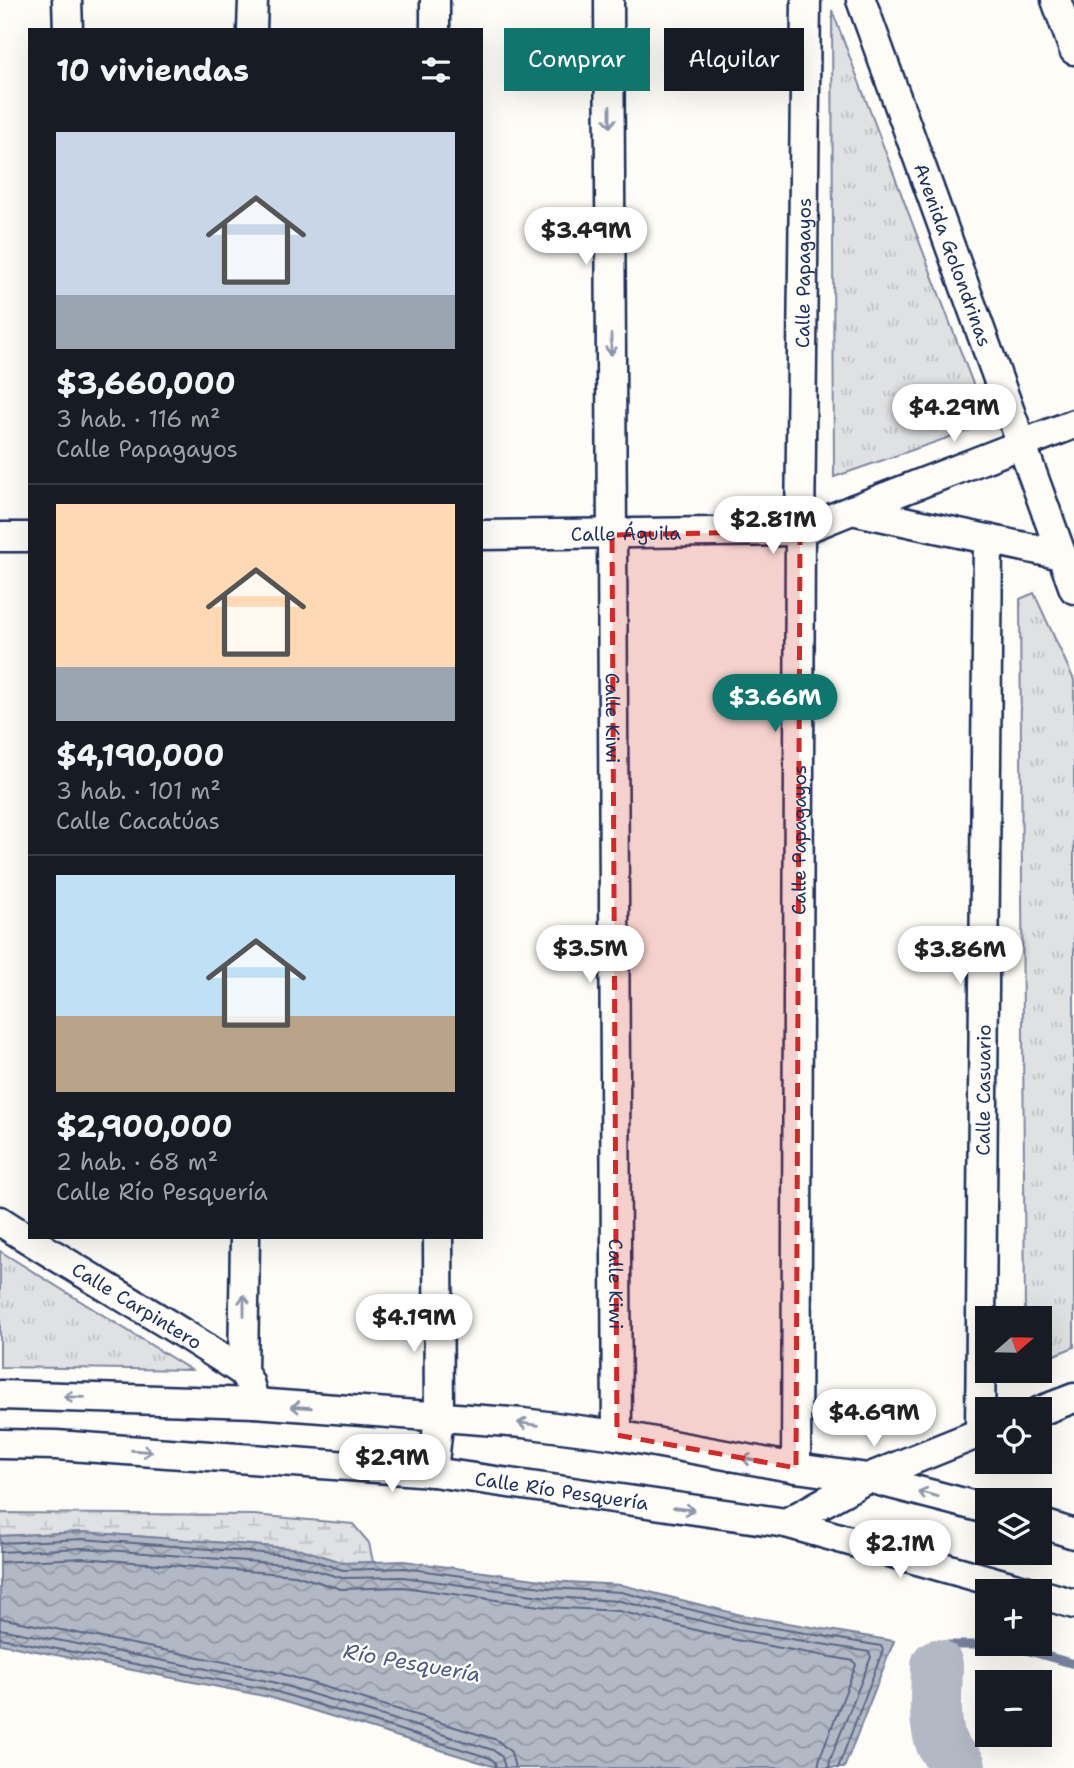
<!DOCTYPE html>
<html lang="es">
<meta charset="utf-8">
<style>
body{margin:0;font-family:"Shantell Sans",sans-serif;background:#20242c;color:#f1f3f6;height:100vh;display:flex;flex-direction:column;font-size:26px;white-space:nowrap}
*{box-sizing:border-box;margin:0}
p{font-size:23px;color:#9ea1a6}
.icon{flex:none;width:38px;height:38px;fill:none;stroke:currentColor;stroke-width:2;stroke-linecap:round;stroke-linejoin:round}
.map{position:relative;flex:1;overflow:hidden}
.sheet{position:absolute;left:28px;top:28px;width:455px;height:1211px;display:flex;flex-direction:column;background:#171b24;border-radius:0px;box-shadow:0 7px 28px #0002}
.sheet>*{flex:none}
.guide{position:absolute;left:504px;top:28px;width:464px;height:63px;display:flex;gap:14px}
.needle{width:46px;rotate:70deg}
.controls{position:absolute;left:975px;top:1306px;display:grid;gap:14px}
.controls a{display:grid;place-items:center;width:77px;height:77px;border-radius:0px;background:#171b24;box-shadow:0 7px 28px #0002;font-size:35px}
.price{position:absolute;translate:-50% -60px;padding:0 16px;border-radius:24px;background:#fff;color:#222;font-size:23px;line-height:46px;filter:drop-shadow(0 2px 4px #0008)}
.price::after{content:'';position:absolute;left:50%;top:42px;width:21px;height:16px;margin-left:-10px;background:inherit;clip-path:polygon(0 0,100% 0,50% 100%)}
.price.active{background:#0f766e;color:#fff}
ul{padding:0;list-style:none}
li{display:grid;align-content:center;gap:14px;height:371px;padding:0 28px}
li+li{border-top:2px solid #363941}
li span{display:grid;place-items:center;height:217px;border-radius:0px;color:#555}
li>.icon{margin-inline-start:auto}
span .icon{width:126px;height:126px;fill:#fffc;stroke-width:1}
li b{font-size:30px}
h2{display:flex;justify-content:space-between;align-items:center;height:84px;padding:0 28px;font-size:30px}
.chip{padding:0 24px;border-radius:0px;background:#171b24;box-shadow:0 7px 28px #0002;font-size:24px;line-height:63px}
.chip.active{background:#0f766e;color:#fff}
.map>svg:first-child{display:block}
.grass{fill:url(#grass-tufts);stroke:#7e88a0;stroke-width:2}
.wetland{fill:url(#wetland-marsh);stroke:#7e88a0;stroke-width:2}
.water{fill:url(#water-waves);stroke:#76819c;stroke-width:2}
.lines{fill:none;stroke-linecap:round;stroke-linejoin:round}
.shore{stroke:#586687;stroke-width:2}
.stream{stroke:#76819c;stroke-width:9}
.river{stroke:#b3b8c5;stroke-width:52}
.minor-casing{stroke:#1b2f5e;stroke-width:33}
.minor{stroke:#fdfcf7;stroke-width:28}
.oneway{stroke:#8c96aa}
.marked{fill:#d62828;fill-opacity:0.2;stroke:#d62828;stroke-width:5;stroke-dasharray:14 9;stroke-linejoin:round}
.labels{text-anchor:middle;stroke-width:5;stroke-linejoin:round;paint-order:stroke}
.street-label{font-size:19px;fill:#1b2f5e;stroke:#fdfcf7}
.water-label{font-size:21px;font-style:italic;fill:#49587d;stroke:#fdfcf7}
</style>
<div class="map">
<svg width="1074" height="1768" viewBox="0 0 1074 1768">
<defs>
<pattern id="grass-tufts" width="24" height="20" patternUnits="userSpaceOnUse" patternTransform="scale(1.75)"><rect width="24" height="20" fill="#e0e1e3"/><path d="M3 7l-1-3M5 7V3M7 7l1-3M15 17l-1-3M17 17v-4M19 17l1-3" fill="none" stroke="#c0c1c5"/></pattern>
<pattern id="wetland-marsh" width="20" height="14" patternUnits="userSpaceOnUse" patternTransform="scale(1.75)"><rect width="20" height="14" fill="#e0e1e3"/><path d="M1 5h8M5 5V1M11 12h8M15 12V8" fill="none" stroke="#c0c1c5"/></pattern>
<pattern id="water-waves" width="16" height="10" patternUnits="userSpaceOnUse" patternTransform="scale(1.75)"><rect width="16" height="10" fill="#b3b8c5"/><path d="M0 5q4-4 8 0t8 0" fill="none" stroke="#9196a3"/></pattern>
</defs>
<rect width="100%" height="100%" fill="#fdfcf7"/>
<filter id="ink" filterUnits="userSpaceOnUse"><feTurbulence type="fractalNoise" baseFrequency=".0143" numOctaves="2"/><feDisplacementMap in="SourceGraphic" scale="14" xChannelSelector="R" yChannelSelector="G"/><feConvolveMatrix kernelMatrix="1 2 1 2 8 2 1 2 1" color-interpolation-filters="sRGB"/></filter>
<g filter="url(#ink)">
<path class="grass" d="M832,10L988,424L834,477Z
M1034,593L1074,680V1347L1040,1361V1318H1025L1020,599Z
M0,1251L191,1370L0,1367Z"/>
<path class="wetland" d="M0,1513L254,1515L353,1524L369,1543L373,1562L344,1563L301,1549L83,1532L0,1536Z"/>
<path class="water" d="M83,1532L301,1549L344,1563L404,1561L549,1581L622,1585L741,1615L894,1641L844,1768H499L269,1697L0,1644V1536Z"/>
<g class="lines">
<path class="shore" d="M0,1543L83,1539L299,1556L343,1570L404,1568L549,1588L621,1592L740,1622L881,1646L883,1650L838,1768
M0,1552L83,1548L297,1565L342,1578L403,1577L548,1597L620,1601L738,1630L869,1652L871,1657L830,1760L829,1768
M0,1562L83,1558L295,1575L341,1589L403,1587L547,1607L619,1611L736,1640L854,1661L856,1665L820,1757L818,1768
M0,1618L276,1672L497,1740L511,1752L515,1768
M0,1629L273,1682L493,1750L502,1757L505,1768
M0,1638L271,1690L490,1758L495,1762L496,1768"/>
<path class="stream" d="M937,1665L942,1645H1009L1074,1664"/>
<path class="river" d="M937,1665C937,1688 933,1716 940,1739C943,1750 952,1759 960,1766"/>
<g class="minor-casing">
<g id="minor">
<path d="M67,0L68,30"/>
<path id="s1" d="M609,0L617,1435"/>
<path id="s2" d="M861,0L1074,589"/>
<path d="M1056,0L1074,50"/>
<path d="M252,30L253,0"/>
<path d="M435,30V0"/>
<path d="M852,510L1074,424"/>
<path id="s3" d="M481,535L800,531L852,510L1062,555"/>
<path d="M0,537H30"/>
<path id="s4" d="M0,1221C80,1273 164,1319 243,1372L249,1382L255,1403"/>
<path d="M243,1372L245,1237"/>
<path d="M0,1395L255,1403L523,1423L617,1435L796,1468L868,1478L987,1509"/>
<path d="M1040,1411L1074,1398"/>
<path id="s5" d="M980,1433L988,539"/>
<path id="s6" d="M0,1444L56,1445L433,1472L786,1523L1028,1591"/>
<path id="s7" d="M796,1468L800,531L806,0"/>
<path d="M433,1472L439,1416L438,1237"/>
<path d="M786,1523L868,1478L987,1430"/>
<path d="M1040,1523L1074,1534"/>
<path d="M1040,1594L1074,1604"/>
</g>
</g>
<use href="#minor" class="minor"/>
</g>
<defs><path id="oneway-shaft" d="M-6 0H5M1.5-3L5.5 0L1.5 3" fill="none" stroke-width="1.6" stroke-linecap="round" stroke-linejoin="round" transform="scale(1.75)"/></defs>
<g class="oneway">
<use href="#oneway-shaft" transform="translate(610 117) rotate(90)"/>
<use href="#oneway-shaft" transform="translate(611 345) rotate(90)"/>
<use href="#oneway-shaft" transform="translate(244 1305) rotate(-90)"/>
<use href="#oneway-shaft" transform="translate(74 1397) rotate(-178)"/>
<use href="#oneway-shaft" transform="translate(301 1407) rotate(-176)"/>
<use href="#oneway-shaft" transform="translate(528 1424) rotate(-173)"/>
<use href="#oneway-shaft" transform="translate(142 1451) rotate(4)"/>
<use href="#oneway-shaft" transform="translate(752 1460) rotate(-170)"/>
<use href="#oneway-shaft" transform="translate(928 1494) rotate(-165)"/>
<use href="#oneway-shaft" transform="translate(684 1509) rotate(8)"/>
</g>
</g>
<path class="marked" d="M800,531L796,1468L617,1435L612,535Z"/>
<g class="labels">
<g class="street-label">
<text dy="7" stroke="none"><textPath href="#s2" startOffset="271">Avenida Golondrinas</textPath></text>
<text dy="7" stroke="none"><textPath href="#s7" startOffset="1195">Calle Papagayos</textPath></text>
<text dy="7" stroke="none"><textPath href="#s3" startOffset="145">Calle Águila</textPath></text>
<text dy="7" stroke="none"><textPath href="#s1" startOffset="718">Calle Kiwi</textPath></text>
<text dy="7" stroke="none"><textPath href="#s7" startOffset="628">Calle Papagayos</textPath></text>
<text dy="7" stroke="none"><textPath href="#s5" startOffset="343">Calle Casuario</textPath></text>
<text dy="7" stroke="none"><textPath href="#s1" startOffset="1284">Calle Kiwi</textPath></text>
<text dy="7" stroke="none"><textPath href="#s4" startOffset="161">Calle Carpintero</textPath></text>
<text dy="7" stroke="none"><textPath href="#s6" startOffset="564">Calle Río Pesquería</textPath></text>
</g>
<g class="water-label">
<text transform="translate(412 1663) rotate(10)" y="7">Río Pesquería</text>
</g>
</g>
</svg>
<div class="controls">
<a><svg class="needle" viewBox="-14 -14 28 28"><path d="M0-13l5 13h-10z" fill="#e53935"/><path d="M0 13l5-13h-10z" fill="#9ea1a6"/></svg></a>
<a><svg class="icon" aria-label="locate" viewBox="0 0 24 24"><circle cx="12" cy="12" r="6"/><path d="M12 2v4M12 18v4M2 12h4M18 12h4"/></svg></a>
<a><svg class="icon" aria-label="layers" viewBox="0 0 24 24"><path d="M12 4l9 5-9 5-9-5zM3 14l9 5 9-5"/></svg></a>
<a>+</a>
<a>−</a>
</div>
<b class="price" style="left:586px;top:267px">$3.49M</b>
<b class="price" style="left:954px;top:444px">$4.29M</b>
<b class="price" style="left:773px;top:556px">$2.81M</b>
<b class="price active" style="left:775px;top:734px">$3.66M</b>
<b class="price" style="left:590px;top:985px">$3.5M</b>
<b class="price" style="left:960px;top:986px">$3.86M</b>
<b class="price" style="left:414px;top:1354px">$4.19M</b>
<b class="price" style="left:874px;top:1449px">$4.69M</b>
<b class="price" style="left:392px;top:1494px">$2.9M</b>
<b class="price" style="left:900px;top:1580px">$2.1M</b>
<div class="guide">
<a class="chip active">Comprar</a>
<a class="chip">Alquilar</a>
</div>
<section class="sheet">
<h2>10 viviendas<svg class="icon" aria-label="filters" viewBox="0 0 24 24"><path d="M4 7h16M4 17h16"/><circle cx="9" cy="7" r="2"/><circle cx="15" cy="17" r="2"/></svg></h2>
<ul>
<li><span style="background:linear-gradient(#c9d6e8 75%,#9aa5b1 0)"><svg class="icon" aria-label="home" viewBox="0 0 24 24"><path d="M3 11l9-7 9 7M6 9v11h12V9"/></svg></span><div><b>$3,660,000</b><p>3 hab. · 116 m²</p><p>Calle Papagayos</p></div></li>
<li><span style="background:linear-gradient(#ffd9b3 75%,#9aa5b1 0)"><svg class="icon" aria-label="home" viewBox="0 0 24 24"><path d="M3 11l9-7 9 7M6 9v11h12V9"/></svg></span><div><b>$4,190,000</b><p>3 hab. · 101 m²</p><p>Calle Cacatúas</p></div></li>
<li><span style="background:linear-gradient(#bfe0f5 65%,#b9a48a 0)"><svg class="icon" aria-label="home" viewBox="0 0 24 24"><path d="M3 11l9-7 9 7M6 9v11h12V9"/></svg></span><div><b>$2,900,000</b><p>2 hab. · 68 m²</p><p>Calle Río Pesquería</p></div></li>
</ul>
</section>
</div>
